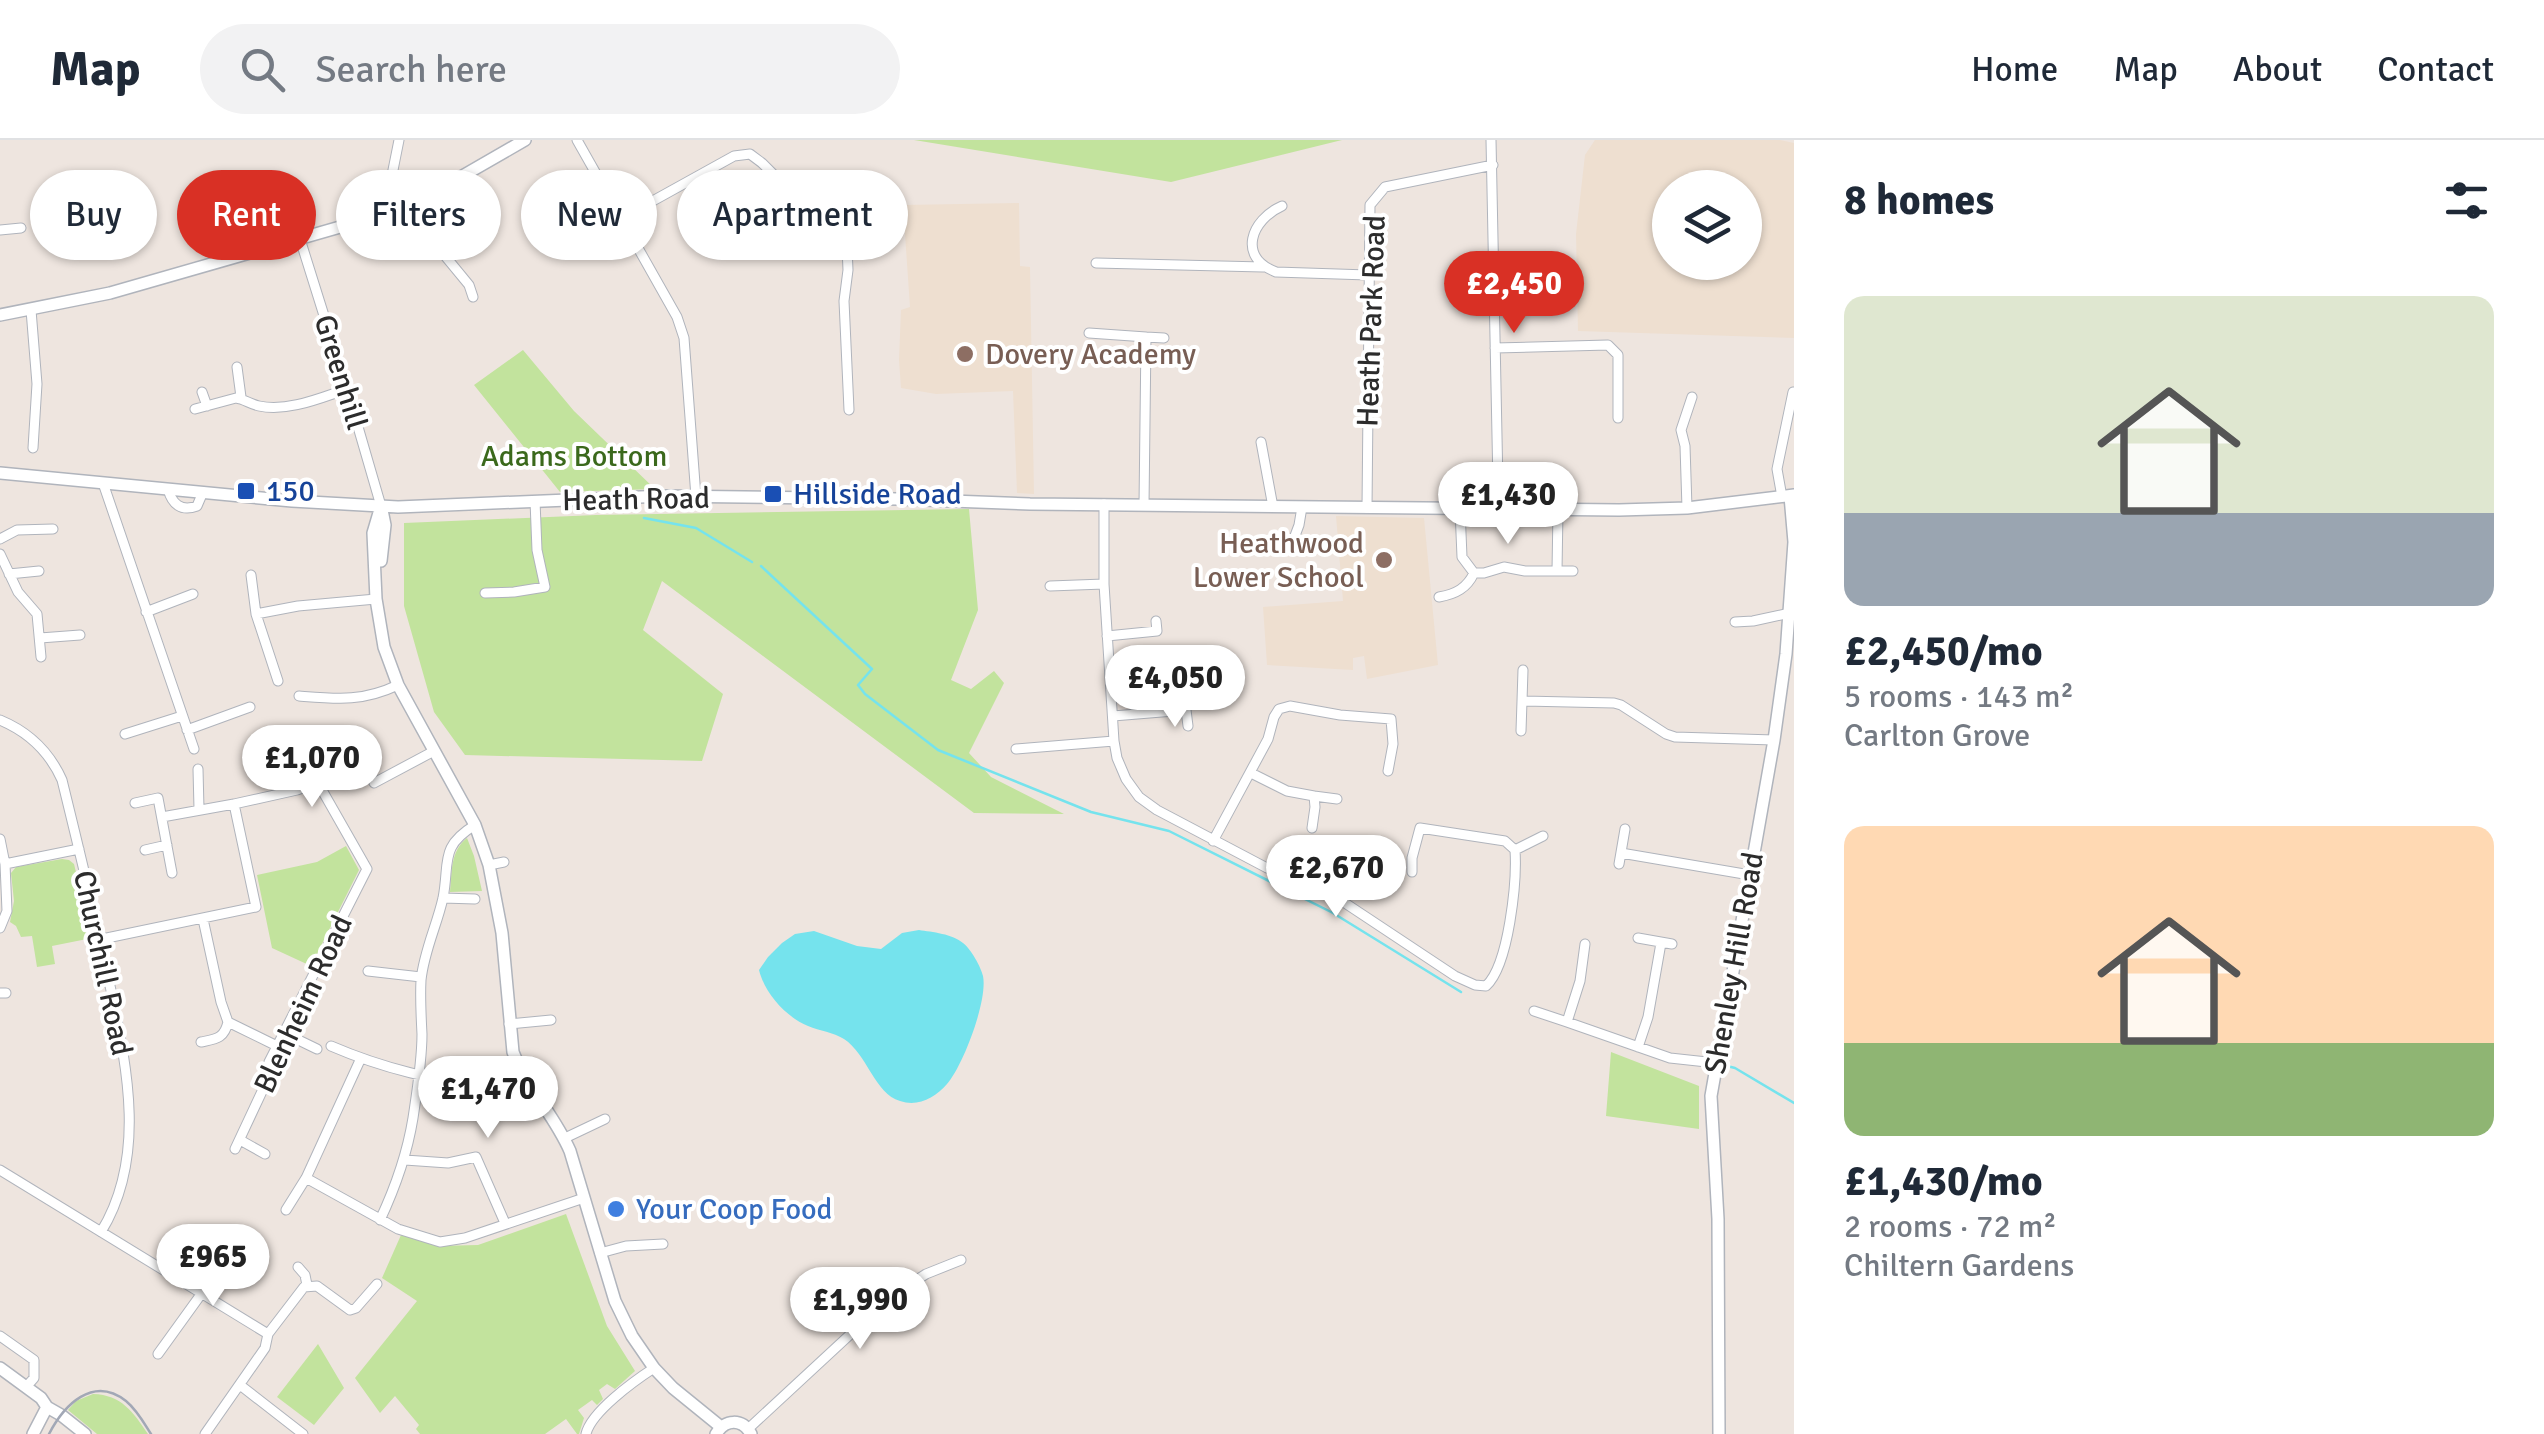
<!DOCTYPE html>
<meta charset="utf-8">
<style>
body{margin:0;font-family:Signika,sans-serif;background:#f2f2f3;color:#1f2937;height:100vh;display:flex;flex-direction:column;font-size:38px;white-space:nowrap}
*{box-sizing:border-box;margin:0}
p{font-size:32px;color:#747a83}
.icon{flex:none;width:55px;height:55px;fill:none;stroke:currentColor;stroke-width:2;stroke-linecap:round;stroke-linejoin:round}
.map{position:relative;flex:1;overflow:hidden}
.side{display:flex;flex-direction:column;background:#fff;width:750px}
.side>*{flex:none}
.hud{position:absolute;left:30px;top:30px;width:950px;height:90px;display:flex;gap:20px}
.buttons{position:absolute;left:1652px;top:30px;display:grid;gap:20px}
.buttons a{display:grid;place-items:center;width:110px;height:110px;border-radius:50%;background:#fff;box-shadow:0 2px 8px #0004;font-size:50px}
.price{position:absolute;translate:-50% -85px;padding:0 22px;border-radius:35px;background:#fff;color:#222;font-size:32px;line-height:65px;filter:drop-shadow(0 2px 5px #0008)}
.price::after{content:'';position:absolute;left:50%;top:60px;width:30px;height:22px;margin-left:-15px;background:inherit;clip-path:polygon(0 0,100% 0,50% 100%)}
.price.active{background:#d93025;color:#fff}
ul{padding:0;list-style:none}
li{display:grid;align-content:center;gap:20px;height:530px;padding:0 50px}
li span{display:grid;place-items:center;height:310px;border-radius:20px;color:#555}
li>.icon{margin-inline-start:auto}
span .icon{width:180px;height:180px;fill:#fffc;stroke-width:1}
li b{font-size:42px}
h2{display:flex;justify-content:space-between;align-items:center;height:120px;padding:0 50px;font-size:42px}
.pill{padding:0 35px;border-radius:45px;background:#fff;box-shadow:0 2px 8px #0004;font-size:35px;line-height:90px}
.pill.active{background:#d93025;color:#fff}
header{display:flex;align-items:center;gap:60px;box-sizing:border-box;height:140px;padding:0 50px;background:#fff;border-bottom:2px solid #e0e1e3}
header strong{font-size:48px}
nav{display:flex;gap:55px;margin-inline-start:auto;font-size:35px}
.search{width:700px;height:90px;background:#f2f2f3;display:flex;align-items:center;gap:25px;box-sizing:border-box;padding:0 35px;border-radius:55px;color:#747a83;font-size:38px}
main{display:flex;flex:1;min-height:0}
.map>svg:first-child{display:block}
.education{fill:#eedfd0;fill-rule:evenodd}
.green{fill:#c2e39d}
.water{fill:#75e3ed}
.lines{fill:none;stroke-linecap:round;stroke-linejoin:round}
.stream{stroke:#75e3ed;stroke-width:2.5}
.minor-casing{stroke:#b0b4bc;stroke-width:11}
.tertiary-casing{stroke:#b0b4bc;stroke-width:14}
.minor{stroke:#fff;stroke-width:9}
.tertiary{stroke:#fff;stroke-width:11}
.rail{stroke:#a2a8b6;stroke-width:2.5}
.education-dot{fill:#8d6e63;stroke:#fff;stroke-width:4}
.transit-dot{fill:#1a4fb4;stroke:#fff;stroke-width:4}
.shop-dot{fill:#3f7fe0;stroke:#fff;stroke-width:4}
.labels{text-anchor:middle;stroke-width:8;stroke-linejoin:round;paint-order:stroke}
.street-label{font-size:30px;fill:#2c2c2c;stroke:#fff}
.education-label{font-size:30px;fill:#785e54;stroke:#fff;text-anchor:start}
.park-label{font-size:30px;fill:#3b691c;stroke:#fff}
.transit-label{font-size:30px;fill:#164399;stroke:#fff;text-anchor:start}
.shop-label{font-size:30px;fill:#366cbe;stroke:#fff;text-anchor:start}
</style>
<header>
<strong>Map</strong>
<div class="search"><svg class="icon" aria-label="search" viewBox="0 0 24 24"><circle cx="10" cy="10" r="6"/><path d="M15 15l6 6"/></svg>Search here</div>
<nav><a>Home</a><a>Map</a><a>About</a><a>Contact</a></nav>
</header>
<main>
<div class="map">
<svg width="1794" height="1294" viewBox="0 0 1794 1294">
<rect width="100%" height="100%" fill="#eee5df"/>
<path class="education" d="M1595,0H1780L1794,3V198L1578,191L1576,94L1585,15ZM1670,48H1745V122H1670Z
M1019,63L1020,126L1030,127L1034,354L1017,353L1013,251L936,254L901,248L899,220L901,170L910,167L903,65Z
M1336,376L1424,378L1438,525L1367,539L1364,516L1353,518V530L1267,525L1263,467L1343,461Z"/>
<path class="green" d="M914,0H1342L1171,42Z
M523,210L574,271L655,349L560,352L474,245Z
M969,369L978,470L951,540L971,549L994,531L1004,543L969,613L991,637L1064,674L974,673L662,441L643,490L723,554L702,621L465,615L434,572L404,466V383L596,375Z
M467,698L474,716L482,751L450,752C452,733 450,711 467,698Z
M346,706L359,730L311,826L272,808L257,735L317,722Z
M62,719L69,720L74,724L92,798L52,806L55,824L37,827L32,796L21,797L16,786L10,782L14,761L11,733L16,727Z
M1611,912L1699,946V989L1606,976Z
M566,1074L607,1186L635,1231L615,1249L607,1244L599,1250L603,1259L597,1265L592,1260L578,1270L584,1278L579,1294H577L566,1279L545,1294H420L416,1289L419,1285L395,1256L380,1273L355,1238L417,1161L382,1138L401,1095L438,1106L478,1105Z
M318,1204L344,1248L314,1285L277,1257Z
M93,1254C122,1255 133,1272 148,1294H97L68,1270L76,1261Z"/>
<path class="water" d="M919,790C932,792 953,794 963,803C971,809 981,827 983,836C988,860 963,926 947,944C935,958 918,967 900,961C875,954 867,914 844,899C833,892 820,891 808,886C786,877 765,854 759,830L768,817L782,803L795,794L814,791L857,806L881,809L902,793Z"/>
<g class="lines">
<path class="stream" d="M644,378L696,388L752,422
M761,426L872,529L858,545L865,554L938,610L1091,672L1169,691L1333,773L1461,852
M1723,925L1735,928L1794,963"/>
<g class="minor-casing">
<path id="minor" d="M577,0L677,177L684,198L696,357
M1491,0L1498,345L1500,369
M409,62L427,94L469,145L473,157
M1282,66C1251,80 1237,117 1276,132L1368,135
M622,78L734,16L750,14L762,23L815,76L833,82L846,84L848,130L844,161L849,270
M354,83L372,46L392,35L399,0
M0,90L21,88
M300,99L347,249L381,366
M1096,123L1263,127
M31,170L37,244L33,308
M1089,193L1146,197L1144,365
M1146,197L1164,198
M1495,208L1608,205L1618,215V278
M237,227L241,257
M202,252L207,266
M195,269L236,258C244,259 250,264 259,266C288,272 320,258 347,249
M1261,302L1273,367
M103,343L194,609
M168,349C172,364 181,372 197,366L203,352
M1782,357L1777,329L1793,252
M1104,364V444L1114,601L1117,618L1126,639L1139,657L1157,670L1267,728L1345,763L1455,836L1475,845L1486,846C1509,825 1517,741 1515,710L1505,701L1420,688L1412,718V732
M1367,368L1370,65L1385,47L1493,25
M1687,368L1685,306L1681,290L1692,257
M1460,369L1462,417L1474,433H1484L1504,427L1525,431H1557L1558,370
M0,399L17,390L53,389
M1293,401L1299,385L1302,367
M0,414L18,452L37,474L41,517
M1557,431H1573
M9,434L39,431
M251,435L256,474
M1050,446L1104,444
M485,453L514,452L545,447L537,410L535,361
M1439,457C1456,454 1467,448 1474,433
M146,472L193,454
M1735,482L1753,481L1790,473
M1107,496L1157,491L1156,481
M40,498L80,495
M278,541L256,474L298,466L376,459
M299,556C337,559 362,562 398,545
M1522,561L1523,530
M1186,570L1188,586
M1113,576L1186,570L1185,552
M0,580C29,592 49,611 62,640C78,705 94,770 108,836C125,919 149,1014 101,1092
M187,590L250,567
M1521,591L1522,561L1614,563L1621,565L1666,594L1675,597L1774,600
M125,594L182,576
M1016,609L1114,601
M198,629L199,669
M1251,633L1287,651L1314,656L1315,667L1312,688
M374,643L434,611
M1314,656L1337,659
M135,663L158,658L172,733
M234,664L297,650L314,644L322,650L367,729L269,922L265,945L235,1009
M0,699L5,724L79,709
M1213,701L1268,599L1274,577L1279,569L1290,566L1340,575L1391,579L1393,604L1388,631
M145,710L167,705
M1515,710L1543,696
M1621,713L1750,735
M1619,724L1625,689
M489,725L504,722
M443,758L475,759
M203,779L221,862L228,882L277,906
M0,788L7,771L5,724
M1638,798L1672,804
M102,799L256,767L234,664L162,677
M1585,804L1580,841L1567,882L1670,918L1716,923
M368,831L421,837
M0,853H6
M1534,871L1567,882
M509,884L551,880
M284,893L317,909
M201,902C216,899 224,899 228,882
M331,906C368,922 451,950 490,939C500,937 510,931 519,928
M1638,907L1648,877L1661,803
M565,998L605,979
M240,1000L265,1014
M405,1020L448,1023L476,1017L505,1083
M0,1030L268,1194
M306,1038L398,1089L440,1102L465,1098L584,1058
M286,1070L306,1038L361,918
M380,1080C396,1046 407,1015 413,978C417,951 422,921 422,894C421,875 420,858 421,840C424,811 437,785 443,758C450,722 439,707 475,685
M600,1113L626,1106L663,1104
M298,1127L305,1135L307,1145
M0,1196L34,1220V1238L26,1247
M158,1214L238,1103
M240,1245L303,1294
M748,1289L869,1177L904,1148L926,1134L961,1120
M205,1294L265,1208L268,1194L304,1147L317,1146L350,1170L356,1168L377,1144
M586,1294C591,1272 634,1241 654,1228"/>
</g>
<g class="tertiary-casing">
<path id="tertiary" d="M0,175L110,153L354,83L409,62L459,38L525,0
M0,333L292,361L398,367L664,356L899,359L1030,364L1619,370L1687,368L1794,355
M381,366L373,393L376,459L384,507L398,545L475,685L489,725L502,793L513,912C527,948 555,976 570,1011L615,1161L632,1196L654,1228L673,1248L721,1287
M381,421L385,385L382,370
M0,1228L41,1258L47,1267L61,1275L85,1294
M33,1294L47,1267
M716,1294C725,1279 742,1278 751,1294
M1719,1294L1718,1079L1711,956L1774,600L1786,514L1794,402L1790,356"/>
</g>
<use href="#minor" class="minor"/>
<use href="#tertiary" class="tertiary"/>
<path class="rail" d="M49,1294C64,1265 93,1235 126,1261C137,1270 144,1283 151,1294"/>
</g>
<g class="education-dot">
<circle cx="965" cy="214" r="10"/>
<circle cx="1384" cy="420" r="10"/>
</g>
<g class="transit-dot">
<rect x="236" y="341" width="20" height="20" rx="5"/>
<rect x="763" y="344" width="20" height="20" rx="5"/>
</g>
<circle class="shop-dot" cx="616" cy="1069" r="10"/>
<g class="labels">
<g class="street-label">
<text transform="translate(1371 181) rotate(-88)" y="10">Heath Park Road</text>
<text transform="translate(341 232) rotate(73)" y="10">Greenhill</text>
<text transform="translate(636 359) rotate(-1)" y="10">Heath Road</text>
<text transform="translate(103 823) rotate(78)" y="10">Churchill Road</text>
<text transform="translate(1734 823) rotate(-80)" y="10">Shenley Hill Road</text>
<text transform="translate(303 864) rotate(-65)" y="10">Blenheim Road</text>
</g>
<g class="education-label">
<text x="985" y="224">Dovery Academy</text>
<text x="1364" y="413" text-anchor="end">Heathwood<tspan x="1364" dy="34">Lower School</tspan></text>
</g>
<g class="park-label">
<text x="574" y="326">Adams Bottom</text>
</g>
<g class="transit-label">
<text x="266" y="361">150</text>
<text x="793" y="364">Hillside Road</text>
</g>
<g class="shop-label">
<text x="636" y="1079">Your Coop Food</text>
</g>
</g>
</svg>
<div class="buttons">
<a><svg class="icon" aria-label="layers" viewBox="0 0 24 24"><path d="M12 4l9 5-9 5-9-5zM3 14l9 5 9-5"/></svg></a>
</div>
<b class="price active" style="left:1514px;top:196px">£2,450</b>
<b class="price" style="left:1508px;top:407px">£1,430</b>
<b class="price" style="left:1175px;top:590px">£4,050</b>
<b class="price" style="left:312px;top:670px">£1,070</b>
<b class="price" style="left:1336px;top:780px">£2,670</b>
<b class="price" style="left:488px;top:1001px">£1,470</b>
<b class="price" style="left:213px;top:1169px">£965</b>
<b class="price" style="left:860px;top:1212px">£1,990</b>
<div class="hud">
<a class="pill">Buy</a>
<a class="pill active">Rent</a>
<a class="pill">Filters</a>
<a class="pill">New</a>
<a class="pill">Apartment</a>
</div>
</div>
<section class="side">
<h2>8 homes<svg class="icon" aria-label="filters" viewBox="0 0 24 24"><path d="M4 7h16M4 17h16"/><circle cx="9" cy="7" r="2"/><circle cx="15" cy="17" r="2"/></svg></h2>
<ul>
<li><span style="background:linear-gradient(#dfe7d0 70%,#9aa5b1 0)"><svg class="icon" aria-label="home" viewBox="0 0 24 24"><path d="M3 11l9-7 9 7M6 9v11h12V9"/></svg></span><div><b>£2,450/mo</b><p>5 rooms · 143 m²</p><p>Carlton Grove</p></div></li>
<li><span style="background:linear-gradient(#ffd9b3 70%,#8fb573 0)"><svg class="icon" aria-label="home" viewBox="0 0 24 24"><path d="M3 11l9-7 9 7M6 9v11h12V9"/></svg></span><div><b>£1,430/mo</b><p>2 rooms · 72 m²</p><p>Chiltern Gardens</p></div></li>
</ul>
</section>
</main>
